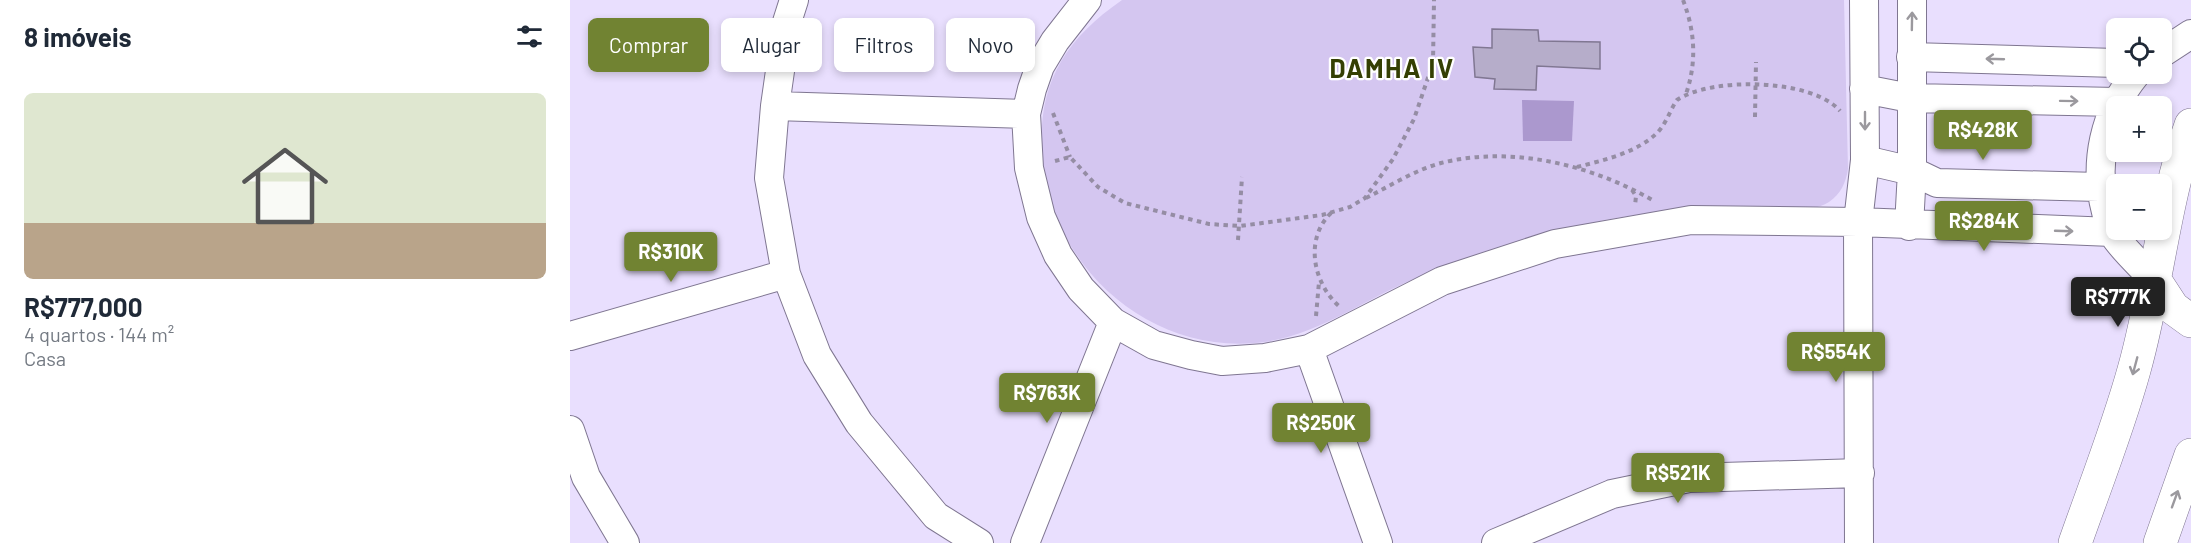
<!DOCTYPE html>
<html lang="pt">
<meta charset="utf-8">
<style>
body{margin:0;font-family:Barlow,sans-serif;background:#f2f2f3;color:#1f2937;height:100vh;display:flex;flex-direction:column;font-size:22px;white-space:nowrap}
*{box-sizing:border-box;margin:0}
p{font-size:20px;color:#747a83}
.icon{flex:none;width:33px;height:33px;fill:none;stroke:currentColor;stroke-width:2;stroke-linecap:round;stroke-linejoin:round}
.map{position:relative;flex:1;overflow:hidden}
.drawer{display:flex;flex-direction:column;background:#fff;width:570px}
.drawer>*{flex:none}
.top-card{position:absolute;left:18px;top:18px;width:570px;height:54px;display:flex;gap:12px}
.tools{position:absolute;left:1536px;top:18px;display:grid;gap:12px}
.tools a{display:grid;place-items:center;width:66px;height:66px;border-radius:9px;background:#fff;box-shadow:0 3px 9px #0003;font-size:30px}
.price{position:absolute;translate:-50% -51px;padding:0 14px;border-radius:6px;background:#718332;color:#fff;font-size:20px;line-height:39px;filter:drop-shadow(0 2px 3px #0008)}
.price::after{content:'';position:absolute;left:50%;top:36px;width:18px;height:14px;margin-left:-9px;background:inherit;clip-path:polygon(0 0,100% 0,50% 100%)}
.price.active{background:#222;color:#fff}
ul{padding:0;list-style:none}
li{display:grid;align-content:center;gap:12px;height:318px;padding:0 24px}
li+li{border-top:2px solid #e0e1e3}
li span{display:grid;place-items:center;height:186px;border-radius:9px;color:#555}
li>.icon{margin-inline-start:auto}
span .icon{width:108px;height:108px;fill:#fffc;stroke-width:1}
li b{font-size:26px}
h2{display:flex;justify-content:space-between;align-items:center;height:72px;padding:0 24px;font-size:26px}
.tag{padding:0 21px;border-radius:9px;background:#fff;box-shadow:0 3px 9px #0003;font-size:21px;line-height:54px}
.tag.active{background:#718332;color:#fff}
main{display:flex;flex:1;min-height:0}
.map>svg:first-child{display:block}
.green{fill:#d4c6f0}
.water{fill:#ab98ce}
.building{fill:#b6adca;stroke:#807792;stroke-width:1.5}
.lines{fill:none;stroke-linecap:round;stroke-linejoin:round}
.street-casing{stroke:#7f7691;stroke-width:30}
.secondary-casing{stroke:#7f7691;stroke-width:34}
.path{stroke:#958da4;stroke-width:4;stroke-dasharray:4.5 4.5;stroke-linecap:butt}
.street{stroke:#fff;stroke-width:28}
.secondary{stroke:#fff;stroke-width:33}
.oneway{stroke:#9b999e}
.labels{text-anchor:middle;stroke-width:4.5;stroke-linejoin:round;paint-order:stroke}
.district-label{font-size:26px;font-weight:bold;letter-spacing:1.5px;fill:#343f03;stroke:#fff}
</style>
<main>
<section class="drawer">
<h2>8 imóveis<svg class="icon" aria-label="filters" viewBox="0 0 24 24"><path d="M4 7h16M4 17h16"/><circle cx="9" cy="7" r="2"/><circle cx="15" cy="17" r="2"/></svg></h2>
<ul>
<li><span style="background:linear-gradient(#dfe7d0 70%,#b9a48a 0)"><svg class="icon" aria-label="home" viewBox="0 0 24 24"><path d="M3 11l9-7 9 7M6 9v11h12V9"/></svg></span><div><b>R$777,000</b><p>4 quartos · 144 m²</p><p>Casa</p></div></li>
</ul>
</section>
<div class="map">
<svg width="1621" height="543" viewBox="0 0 1621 543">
<rect width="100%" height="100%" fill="#e9dffe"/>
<path class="green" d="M552,0H1274L1278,169C1276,182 1271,194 1259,202C1234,219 1147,205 1112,209C1078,213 1043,217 1010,226C979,234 948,246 917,256C894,263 869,269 846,278C795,299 750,334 694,342C585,357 485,272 473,165C465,90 490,43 552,0Z"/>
<path class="water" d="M952,100L1004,101L1002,141H953Z"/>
<path class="building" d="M922,29L968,30L969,41L1030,42V69L967,66L966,90L924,89L925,79L905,77L903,47L922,48Z"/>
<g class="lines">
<g class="street-casing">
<path id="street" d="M224,0L217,22L205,106L199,178L216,274L247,355L289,423L366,516L409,543
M517,0L485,41L470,66L462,89L456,114L459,168L471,217L488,255L511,289L543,322L584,345L621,355L652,361L695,358L739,349L872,281L985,244L1121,220L1288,222L1542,232
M1592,53L1621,34
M1341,57L1546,63
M1566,74C1534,113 1523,163 1536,212C1538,218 1539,228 1543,234C1554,251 1572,266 1586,282
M1294,89L1340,98L1547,102
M205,106L456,114
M1295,160L1342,171L1367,183L1529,187
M1339,226L1342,171V0
M0,336L216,274
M739,349L808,543
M0,430L16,477L55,543
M455,543L543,322
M926,543L1042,494L1119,478L1290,473
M1289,543L1288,222L1295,160L1294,0"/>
</g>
<g class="secondary-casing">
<path id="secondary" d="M1586,282L1603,308L1621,321
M1505,543C1525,486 1548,428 1564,370C1587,289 1593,203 1621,125
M1590,543L1621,455"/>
</g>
<path class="path" d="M1113,0C1125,31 1127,62 1116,94
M483,113L500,157
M1185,117L1186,62
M485,161L500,157L528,187L555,203L639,224L670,226L752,215L780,207L795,198L823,159L844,119L863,63L864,0
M1007,167C1034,160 1067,153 1088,132C1097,122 1100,110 1107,100C1140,77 1242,78 1270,111
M1062,190L1066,196L1065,206
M796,198C820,186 845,170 871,163C942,145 1022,165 1084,201
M761,213C734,239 743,284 770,307
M668,240L672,177
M746,316L749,282"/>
<use href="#street" class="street"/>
<use href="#secondary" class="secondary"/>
</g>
<defs><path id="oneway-shaft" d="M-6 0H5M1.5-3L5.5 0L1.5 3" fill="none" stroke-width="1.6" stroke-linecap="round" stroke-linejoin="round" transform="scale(1.5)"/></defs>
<g class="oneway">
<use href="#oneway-shaft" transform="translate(1342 21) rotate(-89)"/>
<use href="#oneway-shaft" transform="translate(1425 59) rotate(-178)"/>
<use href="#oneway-shaft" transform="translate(1499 101) rotate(1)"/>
<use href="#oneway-shaft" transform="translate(1295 121) rotate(90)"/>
<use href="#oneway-shaft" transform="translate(1494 231) rotate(2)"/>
<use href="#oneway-shaft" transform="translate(1565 366) rotate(105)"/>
<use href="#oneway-shaft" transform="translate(1605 499) rotate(-70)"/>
</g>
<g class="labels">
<g class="district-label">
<text x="822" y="78">DAMHA IV</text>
</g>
</g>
</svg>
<div class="tools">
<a><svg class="icon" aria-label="locate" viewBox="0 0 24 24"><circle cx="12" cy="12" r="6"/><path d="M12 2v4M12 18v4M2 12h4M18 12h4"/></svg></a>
<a>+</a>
<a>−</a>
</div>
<b class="price" style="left:1413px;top:161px">R$428K</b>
<b class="price" style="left:1414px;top:252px">R$284K</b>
<b class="price" style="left:101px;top:283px">R$310K</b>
<b class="price active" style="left:1548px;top:328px">R$777K</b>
<b class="price" style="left:1266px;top:383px">R$554K</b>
<b class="price" style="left:477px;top:424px">R$763K</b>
<b class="price" style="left:751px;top:454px">R$250K</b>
<b class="price" style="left:1108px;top:504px">R$521K</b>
<div class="top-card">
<a class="tag active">Comprar</a>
<a class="tag">Alugar</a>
<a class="tag">Filtros</a>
<a class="tag">Novo</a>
</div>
</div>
</main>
